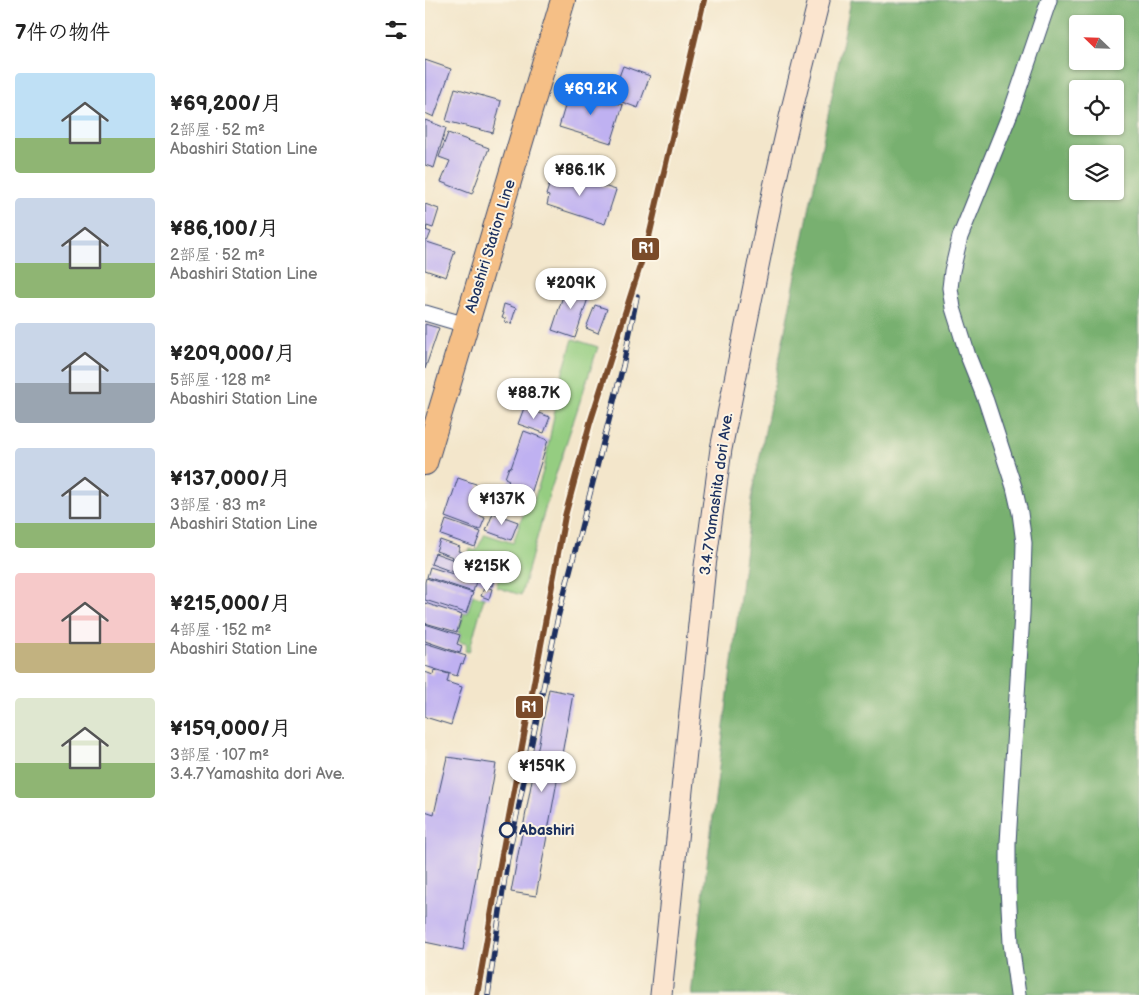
<!DOCTYPE html>
<html lang="ja">
<meta charset="utf-8">
<style>
body{margin:0;font-family:"Balsamiq Sans","Klee One",sans-serif;background:#f6f6f6;color:#222;height:100vh;display:flex;flex-direction:column;font-size:19px;white-space:nowrap}
*{box-sizing:border-box;margin:0}
p{font-size:16px;color:#767676}
.icon{flex:none;width:28px;height:28px;fill:none;stroke:currentColor;stroke-width:2;stroke-linecap:round;stroke-linejoin:round}
.map{position:relative;flex:1;overflow:hidden}
.panel{display:flex;flex-direction:column;background:#fff;width:425px}
.panel>*{flex:none}
.needle{width:32px;rotate:293deg}
.controls{position:absolute;left:644px;top:15px;display:grid;gap:10px}
.controls a{display:grid;place-items:center;width:55px;height:55px;border-radius:5px;background:#fff;box-shadow:0 1px 4px #0004;font-size:25px}
.price{position:absolute;translate:-50% -42px;padding:0 11px;border-radius:18px;background:#fff;color:#222;font-size:16px;line-height:32px;filter:drop-shadow(0 1px 2px #0008)}
.price::after{content:'';position:absolute;left:50%;top:30px;width:15px;height:11px;margin-left:-8px;background:inherit;clip-path:polygon(0 0,100% 0,50% 100%)}
.price.selected{background:#1a73e8;color:#fff}
ul{padding:0;list-style:none}
li{display:flex;align-items:center;gap:15px;height:125px;padding:0 15px}
li span{display:grid;place-items:center;flex:none;width:140px;height:100px;border-radius:5px;color:#555}
li>.icon{margin-inline-start:auto}
span .icon{width:60px;height:60px;fill:#fffc;stroke-width:1}
li b{font-size:21px}
h2{display:flex;justify-content:space-between;align-items:center;height:60px;padding:0 15px;font-size:21px}
main{display:flex;flex:1;min-height:0}
.map>svg:first-child{display:block}
.green{fill:#95cd81;stroke:#587e70}
.forest{fill:#78b06f;stroke:#4a7066;fill-rule:evenodd}
.building{fill:#bfb1f1}
.lines{fill:none;stroke-linecap:round;stroke-linejoin:round}
.street-casing{stroke:#3b4a6e;stroke-width:17}
.secondary-casing{stroke:#3b4a6e;stroke-width:23}
.primary-casing{stroke:#3b4a6e;stroke-width:26}
.street{stroke:#fff;stroke-width:15}
.secondary{stroke:#fbe5cf;stroke-width:21}
.primary{stroke:#f5bf86;stroke-width:24}
.rail-casing{stroke:#1b2f5e;stroke-width:5.5}
.rail{stroke:#fcf5e5;stroke-width:4;stroke-dasharray:11;stroke-linecap:butt}
.rail-1-casing{stroke:#fcf5e5;stroke-width:10}
.rail-1{stroke:#7a4b2a;stroke-width:6}
.stop-dot{fill:#fcf5e5;stroke:#1b2f5e;stroke-width:2.5}
.labels{text-anchor:middle;stroke-width:4;stroke-linejoin:round;paint-order:stroke}
.street-label{font-size:15px;fill:#1b2f5e;stroke:#fcf5e5}
.stop-label{font-size:15px;font-weight:bold;fill:#1b2f5e;stroke:#fcf5e5;text-anchor:start}
.line-badge{stroke:#fcf5e5;stroke-width:2}
.badge-label{font-size:14px;text-anchor:middle;font-weight:bold;fill:#fff}
</style>
<main>
<section class="panel">
<h2>7件の物件<svg class="icon" aria-label="filters" viewBox="0 0 24 24"><path d="M4 7h16M4 17h16"/><circle cx="9" cy="7" r="2"/><circle cx="15" cy="17" r="2"/></svg></h2>
<ul>
<li><span style="background:linear-gradient(#bfe0f5 65%,#8fb573 0)"><svg class="icon" aria-label="home" viewBox="0 0 24 24"><path d="M3 11l9-7 9 7M6 9v11h12V9"/></svg></span><div><b>¥69,200/月</b><p>2部屋 · 52 m²</p><p>Abashiri Station Line</p></div></li>
<li><span style="background:linear-gradient(#c9d6e8 65%,#8fb573 0)"><svg class="icon" aria-label="home" viewBox="0 0 24 24"><path d="M3 11l9-7 9 7M6 9v11h12V9"/></svg></span><div><b>¥86,100/月</b><p>2部屋 · 52 m²</p><p>Abashiri Station Line</p></div></li>
<li><span style="background:linear-gradient(#c9d6e8 60%,#9aa5b1 0)"><svg class="icon" aria-label="home" viewBox="0 0 24 24"><path d="M3 11l9-7 9 7M6 9v11h12V9"/></svg></span><div><b>¥209,000/月</b><p>5部屋 · 128 m²</p><p>Abashiri Station Line</p></div></li>
<li><span style="background:linear-gradient(#c9d6e8 75%,#8fb573 0)"><svg class="icon" aria-label="home" viewBox="0 0 24 24"><path d="M3 11l9-7 9 7M6 9v11h12V9"/></svg></span><div><b>¥137,000/月</b><p>3部屋 · 83 m²</p><p>Abashiri Station Line</p></div></li>
<li><span style="background:linear-gradient(#f6c9c9 70%,#c2b280 0)"><svg class="icon" aria-label="home" viewBox="0 0 24 24"><path d="M3 11l9-7 9 7M6 9v11h12V9"/></svg></span><div><b>¥215,000/月</b><p>4部屋 · 152 m²</p><p>Abashiri Station Line</p></div></li>
<li><span style="background:linear-gradient(#dfe7d0 65%,#8fb573 0)"><svg class="icon" aria-label="home" viewBox="0 0 24 24"><path d="M3 11l9-7 9 7M6 9v11h12V9"/></svg></span><div><b>¥159,000/月</b><p>3部屋 · 107 m²</p><p>3.4.7 Yamashita dori Ave.</p></div></li>
</ul>
</section>
<div class="map">
<svg width="714" height="995" viewBox="0 0 714 995">
<rect width="100%" height="100%" fill="#fcf5e5"/>
<filter id="ink" filterUnits="userSpaceOnUse"><feTurbulence type="fractalNoise" baseFrequency=".02" numOctaves="2"/><feDisplacementMap in="SourceGraphic" scale="10" xChannelSelector="R" yChannelSelector="G"/><feConvolveMatrix kernelMatrix="1 2 1 2 8 2 1 2 1" color-interpolation-filters="sRGB"/></filter>
<filter id="wash" filterUnits="userSpaceOnUse"><feTurbulence type="fractalNoise" baseFrequency=".0096" numOctaves="4" result="noise"/><feDisplacementMap in="SourceGraphic" scale="20" xChannelSelector="R" yChannelSelector="G"/><feGaussianBlur stdDeviation="1.12" result="paint"/><feColorMatrix in="noise" values="0 0 0 0 0 0 0 0 0 0 0 0 0 0 0 0 0 1.4 0 .05"/><feComposite in="paint" operator="in"/></filter>
<g filter="url(#wash)">
<rect width="100%" height="100%" fill="#f3e6cb"/>
<path class="green" d="M148,339L173,347L124,495L96,595L71,587L76,571L41,559L45,549L51,551L60,534L88,543L103,501L108,503L119,468L130,410L127,408Z
M48,595L59,598L44,652L40,651L42,644L34,642L36,634L33,633L39,613L42,614Z"/>
<path class="forest" d="M426,0H714V995H266L328,491ZM652,24H690V61H652ZM652,89H690V126H652ZM652,154H690V191H652Z"/>
<g id="blocks">
<path class="building" d="M0,60L26,69L9,117L0,113Z
M198,66L225,76L213,108L186,98Z
M30,88L76,101L68,133L21,121Z
M145,89L198,105L186,143L134,127Z
M0,120L21,128L9,168L0,165Z
M23,133L64,148L47,194L16,182L25,161L14,157Z
M129,170L191,190L180,224L122,205L124,196L121,195Z
M0,204L14,209L8,228L2,226L1,230Z
M0,230L6,232L2,242L30,251L21,277L0,270Z
M140,283L165,292L150,338L127,330L138,296H136Z
M79,304L91,308L86,324L80,322L81,319L77,318L79,313L77,312Z
M170,305L182,309L173,333L161,328Z
M0,324L14,328L0,369Z
M99,408L125,417L119,433L93,424Z
M99,431L123,440L105,497L81,489L84,480L80,478L84,467L86,468Z
M33,478L54,485L46,505L57,509L54,515L60,518L55,530L20,517Z
M68,513L93,522L86,540L61,531Z
M21,520L56,532L50,547L16,535Z
M15,540L35,547L33,551L39,553L36,561L27,558L28,557L11,551Z
M10,553L71,575L67,586L6,564Z
M5,567L51,581L48,592L2,577Z
M1,578L48,593L41,613L0,600V582Z
M62,587L67,589L64,599L56,596L59,588L61,589Z
M0,603L37,615L32,632L0,623Z
M0,624L35,635L32,644L37,646L35,653L0,641Z
M0,643L41,656L38,664L36,663L32,676L0,666Z
M9,670L24,674L22,682L37,687L26,725L0,717V672L8,675Z
M124,689L148,694L111,896L86,892Z
M22,757L71,764L38,950L0,942V811L9,814Z"/>
</g>
</g>
<g filter="url(#ink)">
<use href="#blocks" fill-opacity="0" stroke="#3b4a6e" stroke-width="1"/>
<g class="lines">
<g class="street-casing">
<path id="street" d="M0,313L41,325
M593,995L586,943L583,888V843L597,614L599,543L595,513L589,487L561,401L543,356L528,308L525,288L527,271L535,237L588,106L624,0"/>
</g>
<g class="secondary-casing">
<path id="secondary" d="M236,995L280,566L296,449L349,187L366,113L394,0"/>
</g>
<g class="primary-casing">
<path id="primary" d="M0,463L138,0"/>
</g>
<use href="#street" class="street"/>
<use href="#secondary" class="secondary"/>
<use href="#primary" class="primary"/>
<g class="rail-casing">
<path id="rail" d="M74,870L140,516L165,423L223,241L279,0
M63,995L82,862L133,617L198,366L212,296"/>
</g>
<use href="#rail" class="rail"/>
<g class="rail-1-casing">
<path id="rail-1" d="M52,995L74,870L140,516L165,423L223,241L279,0"/>
</g>
<use href="#rail-1" class="rail-1"/>
</g>
</g>
<circle class="stop-dot" cx="82" cy="830" r="7"/>
<g class="labels">
<g class="street-label">
<text transform="translate(65 246) rotate(-73)" y="5">Abashiri Station Line</text>
<text transform="translate(291 494) rotate(-82)" y="5">3.4.7 Yamashita dori Ave.</text>
</g>
<g class="stop-label">
<text x="94" y="835">Abashiri</text>
</g>
</g>
<g class="line-badge">
<rect x="206" y="237" width="29" height="24" rx="5" fill="#7a4b2a"/>
<rect x="90" y="695" width="29" height="24" rx="5" fill="#7a4b2a"/>
</g>
<g class="badge-label">
<text x="221" y="253">R1</text>
<text x="104" y="712">R1</text>
</g>
</svg>
<div class="controls">
<a><svg class="needle" viewBox="-14 -14 28 28"><path d="M0-13l5 13h-10z" fill="#e53935"/><path d="M0 13l5-13h-10z" fill="#767676"/></svg></a>
<a><svg class="icon" aria-label="locate" viewBox="0 0 24 24"><circle cx="12" cy="12" r="6"/><path d="M12 2v4M12 18v4M2 12h4M18 12h4"/></svg></a>
<a><svg class="icon" aria-label="layers" viewBox="0 0 24 24"><path d="M12 4l9 5-9 5-9-5zM3 14l9 5 9-5"/></svg></a>
</div>
<b class="price selected" style="left:166px;top:116px">¥69.2K</b>
<b class="price" style="left:155px;top:197px">¥86.1K</b>
<b class="price" style="left:146px;top:310px">¥209K</b>
<b class="price" style="left:109px;top:420px">¥88.7K</b>
<b class="price" style="left:77px;top:526px">¥137K</b>
<b class="price" style="left:62px;top:593px">¥215K</b>
<b class="price" style="left:117px;top:793px">¥159K</b>
</div>
</main>
